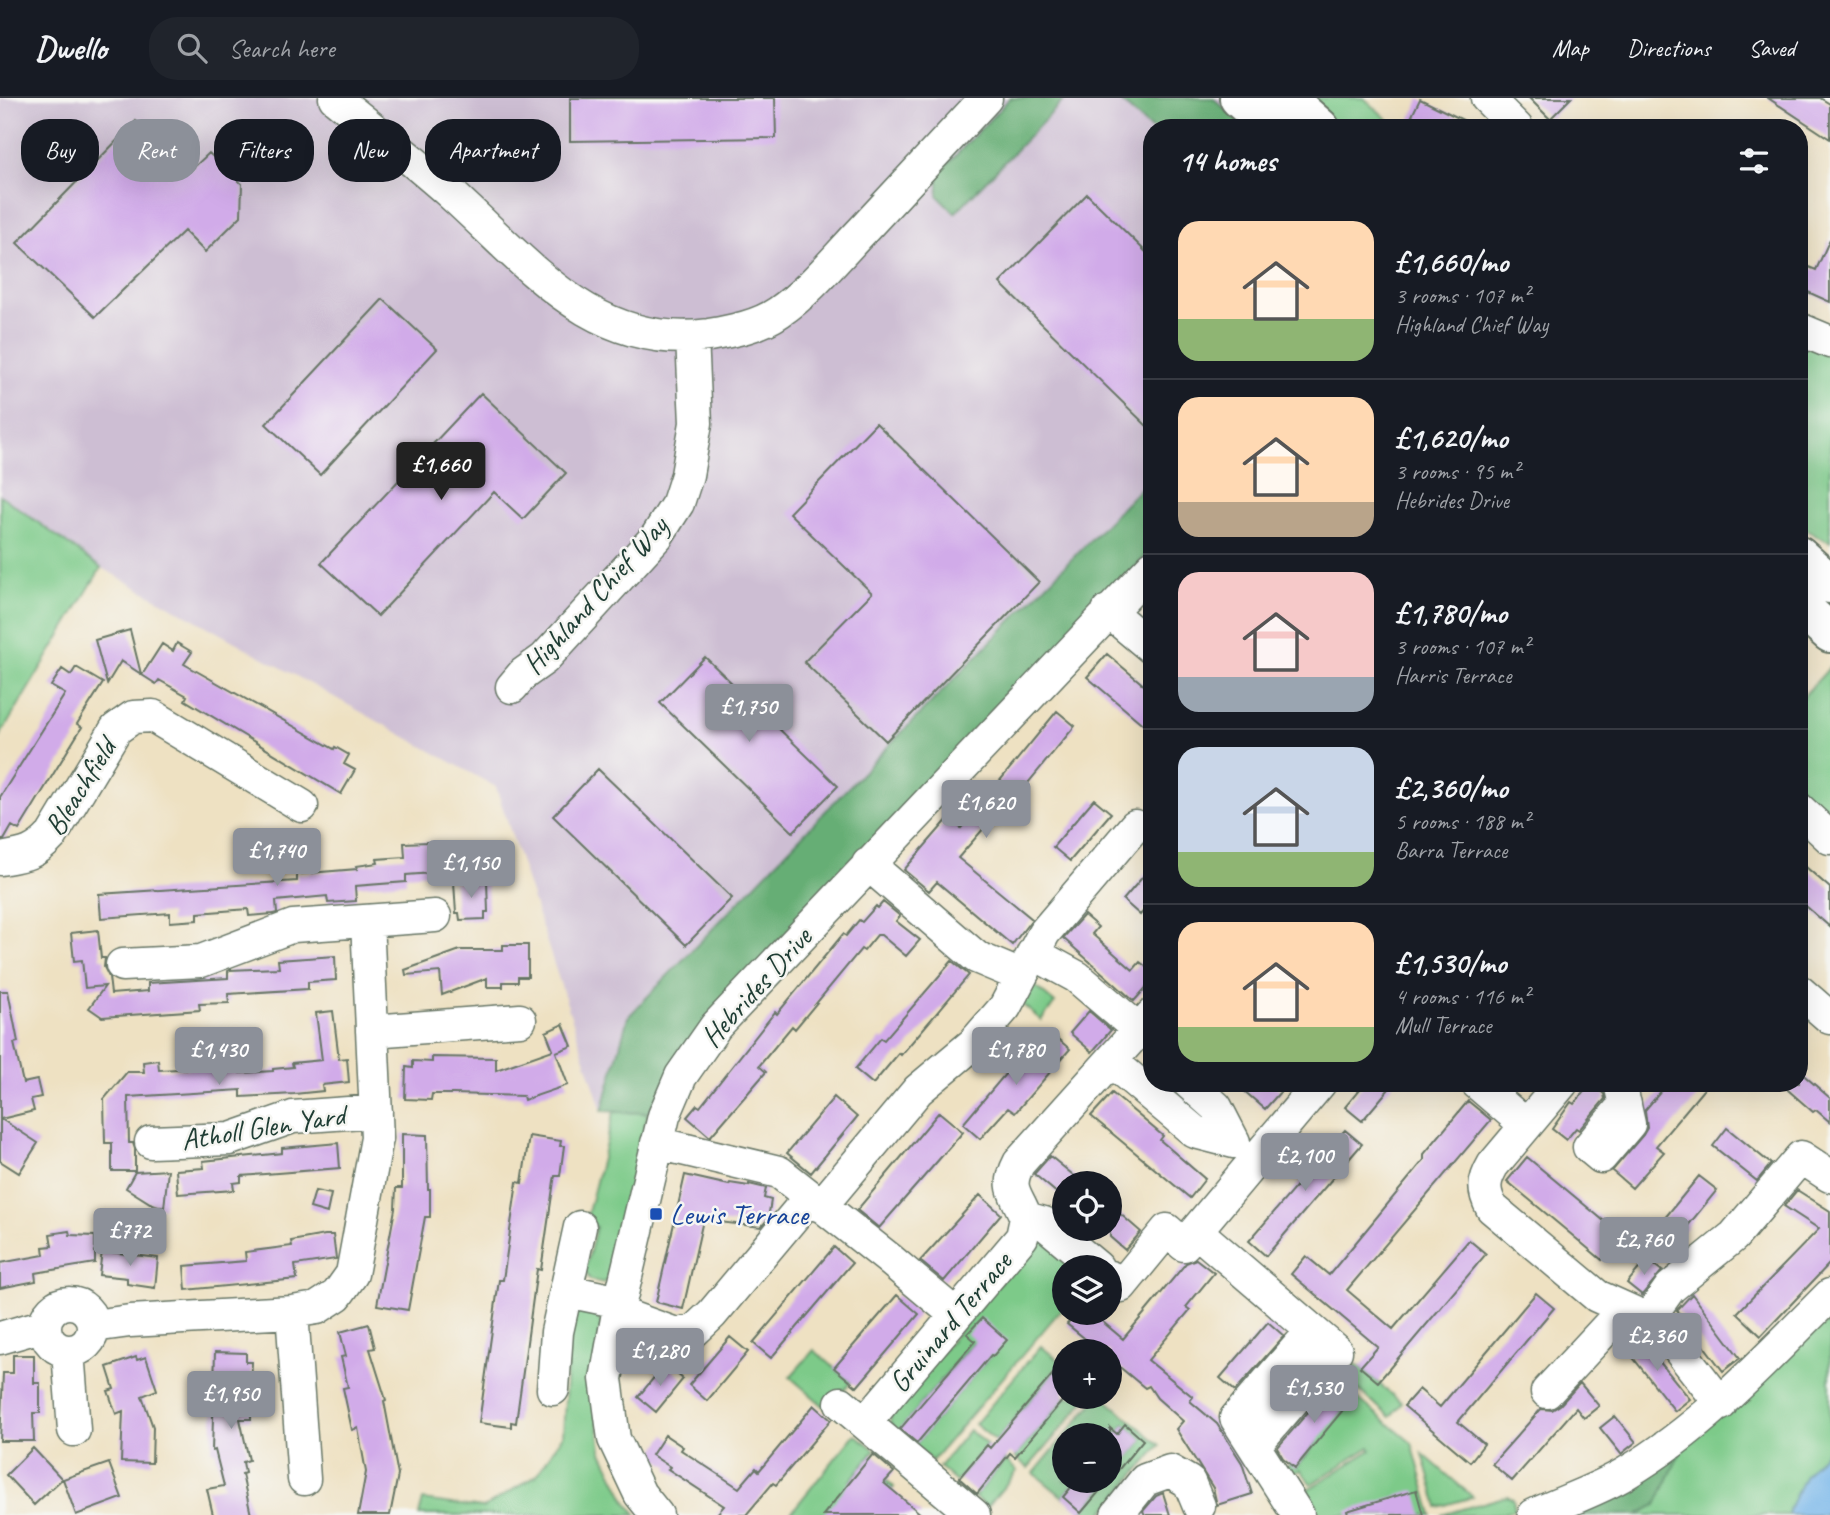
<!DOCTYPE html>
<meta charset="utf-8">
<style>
body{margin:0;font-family:Caveat,sans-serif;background:#20242c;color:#f1f3f6;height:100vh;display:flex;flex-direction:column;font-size:26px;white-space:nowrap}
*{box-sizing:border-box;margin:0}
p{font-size:23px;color:#9ea1a6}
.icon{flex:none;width:38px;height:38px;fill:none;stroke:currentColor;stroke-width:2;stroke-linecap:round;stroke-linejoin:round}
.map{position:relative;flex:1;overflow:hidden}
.details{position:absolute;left:1143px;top:21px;width:665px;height:973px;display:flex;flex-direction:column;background:#171b24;border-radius:28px;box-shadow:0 7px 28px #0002}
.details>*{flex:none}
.top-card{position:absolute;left:21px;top:21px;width:665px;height:63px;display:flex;gap:14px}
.tools{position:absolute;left:1052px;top:1073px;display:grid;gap:14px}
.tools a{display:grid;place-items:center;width:70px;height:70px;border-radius:50%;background:#171b24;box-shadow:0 7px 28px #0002;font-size:35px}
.price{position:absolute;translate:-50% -60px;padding:0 16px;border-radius:7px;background:#8c9099;color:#fff;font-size:23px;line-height:46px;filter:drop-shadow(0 2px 4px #0008)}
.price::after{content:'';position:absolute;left:50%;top:42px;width:21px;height:16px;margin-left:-10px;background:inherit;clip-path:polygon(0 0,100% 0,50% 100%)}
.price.on{background:#222;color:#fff}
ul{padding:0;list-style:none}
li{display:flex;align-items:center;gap:21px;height:175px;padding:0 35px}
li+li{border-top:2px solid #363941}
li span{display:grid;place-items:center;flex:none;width:196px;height:140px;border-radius:21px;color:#555}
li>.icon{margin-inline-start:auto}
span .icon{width:84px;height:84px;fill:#fffc;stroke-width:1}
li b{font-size:30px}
h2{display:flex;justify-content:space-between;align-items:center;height:84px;padding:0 35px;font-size:30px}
.pill{padding:0 24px;border-radius:28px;background:#171b24;box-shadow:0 7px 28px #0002;font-size:24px;line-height:63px}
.pill.on{background:#8c9099;color:#fff}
header{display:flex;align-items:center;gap:42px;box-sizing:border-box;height:98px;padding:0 35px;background:#171b24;border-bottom:2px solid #363941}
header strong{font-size:33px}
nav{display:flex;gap:38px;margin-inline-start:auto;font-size:24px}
.search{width:490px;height:63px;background:#20242c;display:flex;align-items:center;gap:18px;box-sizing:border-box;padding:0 24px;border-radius:28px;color:#9ea1a6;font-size:26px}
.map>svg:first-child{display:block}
.industrial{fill:#cdbed3}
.green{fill:#7dca89;stroke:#4e845e;stroke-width:2}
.forest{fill:#66ae75;stroke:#427654;stroke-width:2}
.water{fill:#76b6ea;stroke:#4a7a8f;stroke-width:2}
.building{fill:#d1abe9}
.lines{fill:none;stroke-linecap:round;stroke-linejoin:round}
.minor-casing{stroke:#677666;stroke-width:35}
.highway-casing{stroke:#677666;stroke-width:42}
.minor{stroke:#fff;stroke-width:32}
.highway{stroke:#fff;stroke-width:38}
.transit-dot{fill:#1a4fb4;stroke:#f6f6f2;stroke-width:2.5}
.labels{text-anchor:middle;stroke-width:5;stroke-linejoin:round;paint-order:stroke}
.street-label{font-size:30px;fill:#1f3d34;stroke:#f6f6f2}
.transit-label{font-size:30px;fill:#164399;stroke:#f6f6f2;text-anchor:start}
</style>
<header>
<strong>Dwello</strong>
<div class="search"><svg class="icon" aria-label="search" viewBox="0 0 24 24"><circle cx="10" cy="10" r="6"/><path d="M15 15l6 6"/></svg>Search here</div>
<nav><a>Map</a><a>Directions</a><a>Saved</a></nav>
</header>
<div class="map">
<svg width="1830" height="1417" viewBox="0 0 1830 1417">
<rect width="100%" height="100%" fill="#f6f6f2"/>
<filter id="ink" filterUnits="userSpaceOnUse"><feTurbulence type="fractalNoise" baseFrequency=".0143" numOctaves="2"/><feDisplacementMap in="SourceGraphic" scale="14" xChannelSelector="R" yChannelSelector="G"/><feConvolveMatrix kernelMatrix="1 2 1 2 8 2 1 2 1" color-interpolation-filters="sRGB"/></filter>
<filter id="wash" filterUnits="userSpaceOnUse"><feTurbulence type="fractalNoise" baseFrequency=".00686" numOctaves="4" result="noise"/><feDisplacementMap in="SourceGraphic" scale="28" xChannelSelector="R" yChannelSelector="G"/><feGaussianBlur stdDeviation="1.57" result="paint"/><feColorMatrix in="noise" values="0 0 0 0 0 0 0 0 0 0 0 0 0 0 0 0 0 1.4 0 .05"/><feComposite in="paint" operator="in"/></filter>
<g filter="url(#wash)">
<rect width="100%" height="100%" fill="#eee1c2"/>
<path class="industrial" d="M0,0H1239L1273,30H1152L1151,469L716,928L664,1018L602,1013L496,689L102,470L0,397Z"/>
<path class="green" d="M1305,0H1364L1397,30H1339Z
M1799,243L1830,254V444L1813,436L1799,426Z
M0,397L101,470L0,638Z
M1830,569V718L1799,689V603Z
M1030,884L1055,905L1041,922L1018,903Z
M614,1014L648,1015L610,1178L604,1185L590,1182L585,1173L596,1129L585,1126Z
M1039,1137L1078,1169H1064V1208L932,1363L914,1348L989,1259L972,1245L898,1334L890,1324L892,1314Z
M579,1212L593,1213L601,1225L593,1280L601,1352L627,1405L637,1417H419L423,1402L483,1410L537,1377L563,1337L569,1231Z
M1830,1225V1417H1567L1817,1229Z
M1041,1248L1064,1267L1058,1270L996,1343L975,1326Z
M814,1252L851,1284L827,1311L790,1279Z
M1356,1266L1402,1305L1390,1319L1345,1280Z
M1355,1298L1412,1345L1432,1417H1311L1302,1402L1304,1394L1371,1352L1370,1349L1311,1386L1301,1372L1288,1377L1285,1371L1290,1365L1296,1370L1317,1344L1315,1342Z
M1066,1299H1088L1028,1370L1015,1359Z
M1098,1299H1103L1160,1347L1101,1417H1084L1081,1415L1143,1342L1125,1326L1117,1336L1111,1331L1106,1337H1066Z
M969,1332L987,1347L956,1384L939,1369Z
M855,1336L875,1352L850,1383L870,1401L886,1382L894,1389L870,1417H789Z
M1064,1339V1382L1077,1383L1063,1399L1034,1375Z
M1423,1356L1473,1399L1438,1409Z
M1005,1362L1017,1373L987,1409L974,1399Z
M1507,1398L1513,1401L1515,1412L1498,1417H1441Z"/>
<path class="forest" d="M1010,0H1066L955,115L938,98V76Z
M1117,0H1213L1247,30L1151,31Z
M1151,380V453L1101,505L683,954L648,1015L602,1013L628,919L865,672Z
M1681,1353L1656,1407L1637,1417H1567Z"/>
<path class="water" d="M1830,1348V1417H1789V1411L1805,1377Z"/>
<g id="blocks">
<path class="building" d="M570,0H775L776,40L570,43Z
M1529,0H1571L1550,21Z
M1768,0H1820L1830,6V41Z
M1420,1L1479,30H1406Z
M136,23L190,73L209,55L242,86L241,118L205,154L184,133L95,219L17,145Z
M1087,96L1152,160V333L1000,185Z
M1830,141V204L1799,190V165L1816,172Z
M383,201L437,251L320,377L266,326Z
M481,295L566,375L523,421L494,394L378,518L321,465Z
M876,325L1039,484L886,643L804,564L872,495L789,415Z
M130,532L141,576L121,563L107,586L95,542Z
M177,545L192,554L184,566L334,651L335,649L349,657L344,666L355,672L341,696L185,602L187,598L159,582L156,586L142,577L162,546L173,553Z
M1107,556L1152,594V634L1087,579Z
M705,559L838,688L793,734L660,605Z
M76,569L103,585L77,626L82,629L19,732L12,728L4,742H0V699L65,596L51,588L62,571L71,577Z
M1057,613L1075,628L995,725L991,722L958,760L1032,821L1012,847L937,784L929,793L904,772L949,720L961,730Z
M598,671L732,800L686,847L553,718Z
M1094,701L1111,715L1070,763L1053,749Z
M429,744L455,756L447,774L406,777V784L355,788L356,803L328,805L327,798L276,803L277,815L273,816L249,818L248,811L198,815V822L170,824V815L101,820L99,796L297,783V776L357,771L356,768L378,765L377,761L405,759L404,745Z
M1799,763L1830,790V829L1799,802Z
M1152,768V804L1140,817L1123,802Z
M487,783L488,814H485V821L460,822L459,815H456L454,784Z
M883,804L900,818L896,823L920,842L906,858L881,837H877L864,853L861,851L795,931L792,928L759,968L766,974L710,1039L687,1019L697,1007L700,1009L775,914L777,916L843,836L846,838L859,822L862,824L876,808L878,810Z
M1084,817L1098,829L1092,836L1133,872L1140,864L1152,873V883L1134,903L1063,840Z
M98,832L101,860H105L104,869L109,879L111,896L148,893V885L228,880V873L230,872L279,870L278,862L335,858L336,882L308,884V891L228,896L229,905L199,906L200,912L102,919L89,910L105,888L85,890L82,862L74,863L71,835Z
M503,847H528V879H518V884H503V889H487V880L442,897L440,874L406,877L405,872L460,852H503Z
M952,863L969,877L901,957L899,955L873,986L855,971L881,940L884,942Z
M0,893H8L18,944L14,945L23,985L37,982L41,999L31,1001L34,1013L1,1021L38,1045L19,1075L0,1063Z
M333,913L339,961L347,960L349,984L322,987L323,993L294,996L241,999V992L128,999L129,1045H133L135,1051V1073H112V1045H105L104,1001L127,974H144L143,964L158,962L159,972L239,968L240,975L273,973V971L293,969L292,965L322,962L316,915Z
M1089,913L1111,932L1092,954L1070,935Z
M563,926L572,948L556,954L568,987L524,1002L523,998L453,996H432L431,1002L405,1001L406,969L413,970V963L432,964V959L496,960V972L553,952L546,934Z
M1053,937L1070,951L1015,1015L1008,1010L980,1041L963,1026L1017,962L1025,968Z
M1799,973L1830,1000V1024L1816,1012L1813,1014L1780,985H1799Z
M1235,985H1272L1281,993L1265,1011Z
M1365,985H1394L1362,1023L1345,1009Z
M1591,985L1604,996L1605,1001L1579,1032L1576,1030L1566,1042L1552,1031L1571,1004L1574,1006Z
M1668,985H1709L1656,1048L1664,1054L1632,1090L1612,1073L1643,1037L1647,1030L1645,1012Z
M1112,995L1163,1038L1160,1042L1205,1081L1190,1100L1091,1018Z
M834,999L857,1019L811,1075L787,1055Z
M1468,1003L1491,1022L1347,1192L1393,1231L1469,1142L1486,1156L1378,1284L1360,1269L1378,1249L1291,1176L1306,1158L1329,1177L1424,1062V1056Z
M939,1014L963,1034L879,1130L857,1112Z
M1727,1030L1771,1066L1757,1083L1713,1048Z
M1345,1032L1362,1046L1266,1158L1249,1143Z
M402,1036L427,1037L428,1091H430V1119H425L408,1212L377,1207L395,1111L396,1090H402Z
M529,1038L561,1043L560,1048H564L560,1078H555L554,1083L541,1172L537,1171L516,1325L511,1324V1329L479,1325L499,1182H503L517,1084L522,1085Z
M338,1045L340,1070L241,1078V1084L233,1085L234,1092L178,1096L176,1072L204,1070L203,1063L282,1055V1050Z
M1050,1058L1083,1085H1064V1101L1034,1076Z
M1527,1059L1622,1138L1602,1162L1507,1083Z
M168,1072L164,1110L150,1105L126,1090L135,1074Z
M685,1077L729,1087L730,1085L749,1088V1086L766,1090L764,1100L771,1102L768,1121L761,1129L703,1122L683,1211L656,1204Z
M1699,1078L1717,1092L1664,1157L1646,1143Z
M1797,1092L1830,1113V1165L1761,1238L1737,1215L1819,1131L1784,1108Z
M315,1093L331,1096L327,1115L310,1110Z
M980,1097L1001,1116L944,1183L920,1163Z
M1110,1107L1141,1134L1125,1152L1110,1139Z
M69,1133L70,1137L95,1138V1165L35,1175L36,1183L0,1190V1165L44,1157L43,1149L52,1148L50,1136Z
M325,1137H333L336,1161L295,1167L297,1181L186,1192L184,1168L246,1163L245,1154L292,1148L291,1143Z
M834,1149L852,1165L771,1260L753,1245Z
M102,1153L158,1160L155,1190L127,1186V1180L99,1177Z
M1196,1161L1214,1175L1186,1209L1190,1212L1148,1262L1193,1299L1190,1303L1217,1326L1242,1365L1252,1396L1217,1407L1213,1390L1176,1331L1183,1323L1157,1300L1149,1288L1145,1290L1110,1261V1253H1100L1067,1226L1077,1214H1091L1123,1241L1186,1165Z
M1647,1161L1662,1173L1642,1197L1627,1185Z
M1536,1195L1554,1210L1458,1324L1484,1346L1470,1364L1404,1308L1419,1291L1440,1309Z
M1692,1196L1740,1260L1723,1273L1677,1212Z
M897,1197L919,1216L857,1289L834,1270Z
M982,1220L1007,1242L993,1258L991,1257L917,1345L900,1331L975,1243L967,1236Z
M1268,1224L1284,1238L1235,1293L1220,1280Z
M369,1226L375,1250L370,1251L386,1302L384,1303L398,1377L390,1417H358L366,1374L358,1330L352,1332L343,1290L348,1289L341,1259L346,1258L340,1234Z
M1637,1236L1690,1301L1675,1313L1623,1247Z
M730,1239L748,1254L707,1303L689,1287Z
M215,1254L246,1255V1264H252L251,1286H257L256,1313L251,1314V1321H240L249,1362L243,1364L245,1375L242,1376L251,1417H213L207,1391L224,1388L215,1352L212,1353Z
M13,1257H34V1285H40V1315H33L34,1343H0L3,1275H13Z
M136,1259L137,1262L146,1259L157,1292L142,1298L153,1329L152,1365L121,1364L123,1313L116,1316L108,1293L114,1291L107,1269Z
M1064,1263V1301L1015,1359L1010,1355L977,1396L959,1380L987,1347L990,1350Z
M665,1266L683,1281L656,1314L638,1299Z
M1334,1284L1353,1300L1295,1370L1283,1360L1277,1350Z
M1580,1285L1599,1308L1584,1320L1576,1310L1512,1383L1492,1366L1541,1311L1552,1312L1560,1307Z
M814,1307L831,1322L776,1387L773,1385L746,1417H716L724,1408L668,1371L670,1369L652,1357L665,1337L683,1349L681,1352L739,1390L756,1370L759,1373Z
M1615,1318L1636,1344L1621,1356L1600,1330Z
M1125,1326L1143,1342L1110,1382V1330L1117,1336Z
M33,1350L62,1381L34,1407L6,1377Z
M873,1356L894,1374L884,1385L922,1417H823Z
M109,1365L122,1400L76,1417L63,1381Z
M1077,1382H1109L1081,1415L1063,1399Z
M1416,1392L1423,1417H1348L1347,1413Z
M1163,1395L1170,1417H1145L1143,1413L1156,1398Z"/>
</g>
</g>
<g filter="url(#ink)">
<use href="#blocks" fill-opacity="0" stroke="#677666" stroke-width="2"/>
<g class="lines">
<g class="minor-casing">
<path id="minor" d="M335,0C374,32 413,62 450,95C527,164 593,253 709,237C732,233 759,228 779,214C810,193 837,159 863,132C904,88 945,44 986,0
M1487,0L1517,30
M1799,231L1830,244
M1108,513L1152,550
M512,589L523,576L544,561L657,438L678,405L687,377L696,325L692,239
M1799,711L1830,740
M0,761C24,757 35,756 52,737L116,631L133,619L153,618L302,708
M868,766L976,859L1021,878
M1033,855L1077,879L1139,932
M122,867L201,863L293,828L435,818
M1799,893L1830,920
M372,933L520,922
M1111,963L1195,1034L1234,1044L1216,1009L1189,985
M1477,985L1526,1027
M1562,985L1493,1067C1483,1084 1483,1093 1492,1110L1597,1198L1648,1221L1662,1230L1721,1306
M1620,985L1629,1026L1601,1059L1589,1049L1625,1006
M151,1044L230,1041L293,1019L376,1013
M657,1045L779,1074L888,1160L956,1217
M821,1108L918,992L973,946L1005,909L1044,835L1135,728
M1026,1120C1017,1095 1005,1092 1019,1065L1152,917
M1026,1120L1044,1125L1097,1169
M1196,1133L1336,1253L1254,1348
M1110,1179L1121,1188L1167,1132L1184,1147L1320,985
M567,1193L620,1204
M45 1229a24 24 0 1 1 48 0a24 24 0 1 1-48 0Z
M292,1214L304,1381
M618,1215L676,1236L694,1233L712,1216L810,1099
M1648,1221L1670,1190L1734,1138L1801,1059L1830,1078
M93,1228L130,1223L292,1214L317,1210L337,1197L352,1176L377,1040L367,823
M0,1240L45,1227
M68,1253L74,1332
M553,1291L557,1234L580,1129
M1547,1294L1614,1222L1619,1209
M841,1305L974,1417
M865,1325L1022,1139L1026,1120
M657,1417L640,1396L614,1341L606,1281L620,1204L664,1018L681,978L716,928L1152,469
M1117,1417L1145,1382L1170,1373L1189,1384L1199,1408
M1298,1417L1236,1320L1312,1233
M1534,1417C1564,1403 1598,1392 1626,1375C1705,1328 1766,1261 1830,1197"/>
</g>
<g class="highway-casing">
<path id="highway" d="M1239,0L1273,30
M1286,0L1320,30
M1799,458L1830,486
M1799,507L1830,535"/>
</g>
<use href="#minor" class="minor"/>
<use href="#highway" class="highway"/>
</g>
</g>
<rect class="transit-dot" x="649" y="1109" width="14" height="14" rx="3.5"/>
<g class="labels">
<g class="street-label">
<text transform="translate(595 497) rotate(-48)" y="10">Highland Chief Way</text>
<text transform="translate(80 689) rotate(-58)" y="10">Bleachfield</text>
<text transform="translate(756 889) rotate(-48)" y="10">Hebrides Drive</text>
<text transform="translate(263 1029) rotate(-9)" y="10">Atholl Glen Yard</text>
<text transform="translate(950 1224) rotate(-50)" y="10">Gruinard Terrace</text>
</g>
<g class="transit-label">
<text x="670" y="1126">Lewis Terrace</text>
</g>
</g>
</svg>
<div class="tools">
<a><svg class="icon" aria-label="locate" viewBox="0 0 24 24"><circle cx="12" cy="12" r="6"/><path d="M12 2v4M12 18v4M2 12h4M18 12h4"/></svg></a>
<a><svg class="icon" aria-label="layers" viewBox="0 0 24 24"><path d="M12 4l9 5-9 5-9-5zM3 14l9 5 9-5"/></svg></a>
<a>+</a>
<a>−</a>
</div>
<b class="price on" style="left:441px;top:404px">£1,660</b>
<b class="price" style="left:749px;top:646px">£1,750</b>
<b class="price" style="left:986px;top:742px">£1,620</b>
<b class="price" style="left:277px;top:790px">£1,740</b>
<b class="price" style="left:471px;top:802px">£1,150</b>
<b class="price" style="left:219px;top:989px">£1,430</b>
<b class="price" style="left:1016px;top:989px">£1,780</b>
<b class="price" style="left:1305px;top:1095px">£2,100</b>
<b class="price" style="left:130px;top:1170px">£772</b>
<b class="price" style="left:1644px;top:1179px">£2,760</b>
<b class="price" style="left:1657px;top:1275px">£2,360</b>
<b class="price" style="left:660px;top:1290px">£1,280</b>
<b class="price" style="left:1314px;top:1327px">£1,530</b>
<b class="price" style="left:231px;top:1333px">£1,950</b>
<div class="top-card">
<a class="pill">Buy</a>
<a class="pill on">Rent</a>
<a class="pill">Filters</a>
<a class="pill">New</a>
<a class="pill">Apartment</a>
</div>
<section class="details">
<h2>14 homes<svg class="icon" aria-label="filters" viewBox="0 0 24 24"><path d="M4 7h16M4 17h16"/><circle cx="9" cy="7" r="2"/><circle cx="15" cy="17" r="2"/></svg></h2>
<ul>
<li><span style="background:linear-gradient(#ffd9b3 70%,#8fb573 0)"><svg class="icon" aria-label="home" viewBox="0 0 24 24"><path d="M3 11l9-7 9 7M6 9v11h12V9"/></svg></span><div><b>£1,660/mo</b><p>3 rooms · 107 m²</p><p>Highland Chief Way</p></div></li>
<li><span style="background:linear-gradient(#ffd9b3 75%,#b9a48a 0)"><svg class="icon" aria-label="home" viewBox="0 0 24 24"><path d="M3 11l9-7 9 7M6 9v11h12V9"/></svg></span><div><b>£1,620/mo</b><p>3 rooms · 95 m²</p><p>Hebrides Drive</p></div></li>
<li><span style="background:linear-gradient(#f6c9c9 75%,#9aa5b1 0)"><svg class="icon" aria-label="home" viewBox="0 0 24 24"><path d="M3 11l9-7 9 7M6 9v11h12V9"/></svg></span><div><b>£1,780/mo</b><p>3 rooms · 107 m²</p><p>Harris Terrace</p></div></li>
<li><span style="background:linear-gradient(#c9d6e8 75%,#8fb573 0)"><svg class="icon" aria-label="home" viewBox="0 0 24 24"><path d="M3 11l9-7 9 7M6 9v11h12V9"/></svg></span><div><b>£2,360/mo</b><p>5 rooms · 188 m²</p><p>Barra Terrace</p></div></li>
<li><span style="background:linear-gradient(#ffd9b3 75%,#8fb573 0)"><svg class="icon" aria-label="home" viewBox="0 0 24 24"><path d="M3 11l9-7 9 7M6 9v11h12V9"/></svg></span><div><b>£1,530/mo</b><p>4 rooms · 116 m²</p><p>Mull Terrace</p></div></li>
</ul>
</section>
</div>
